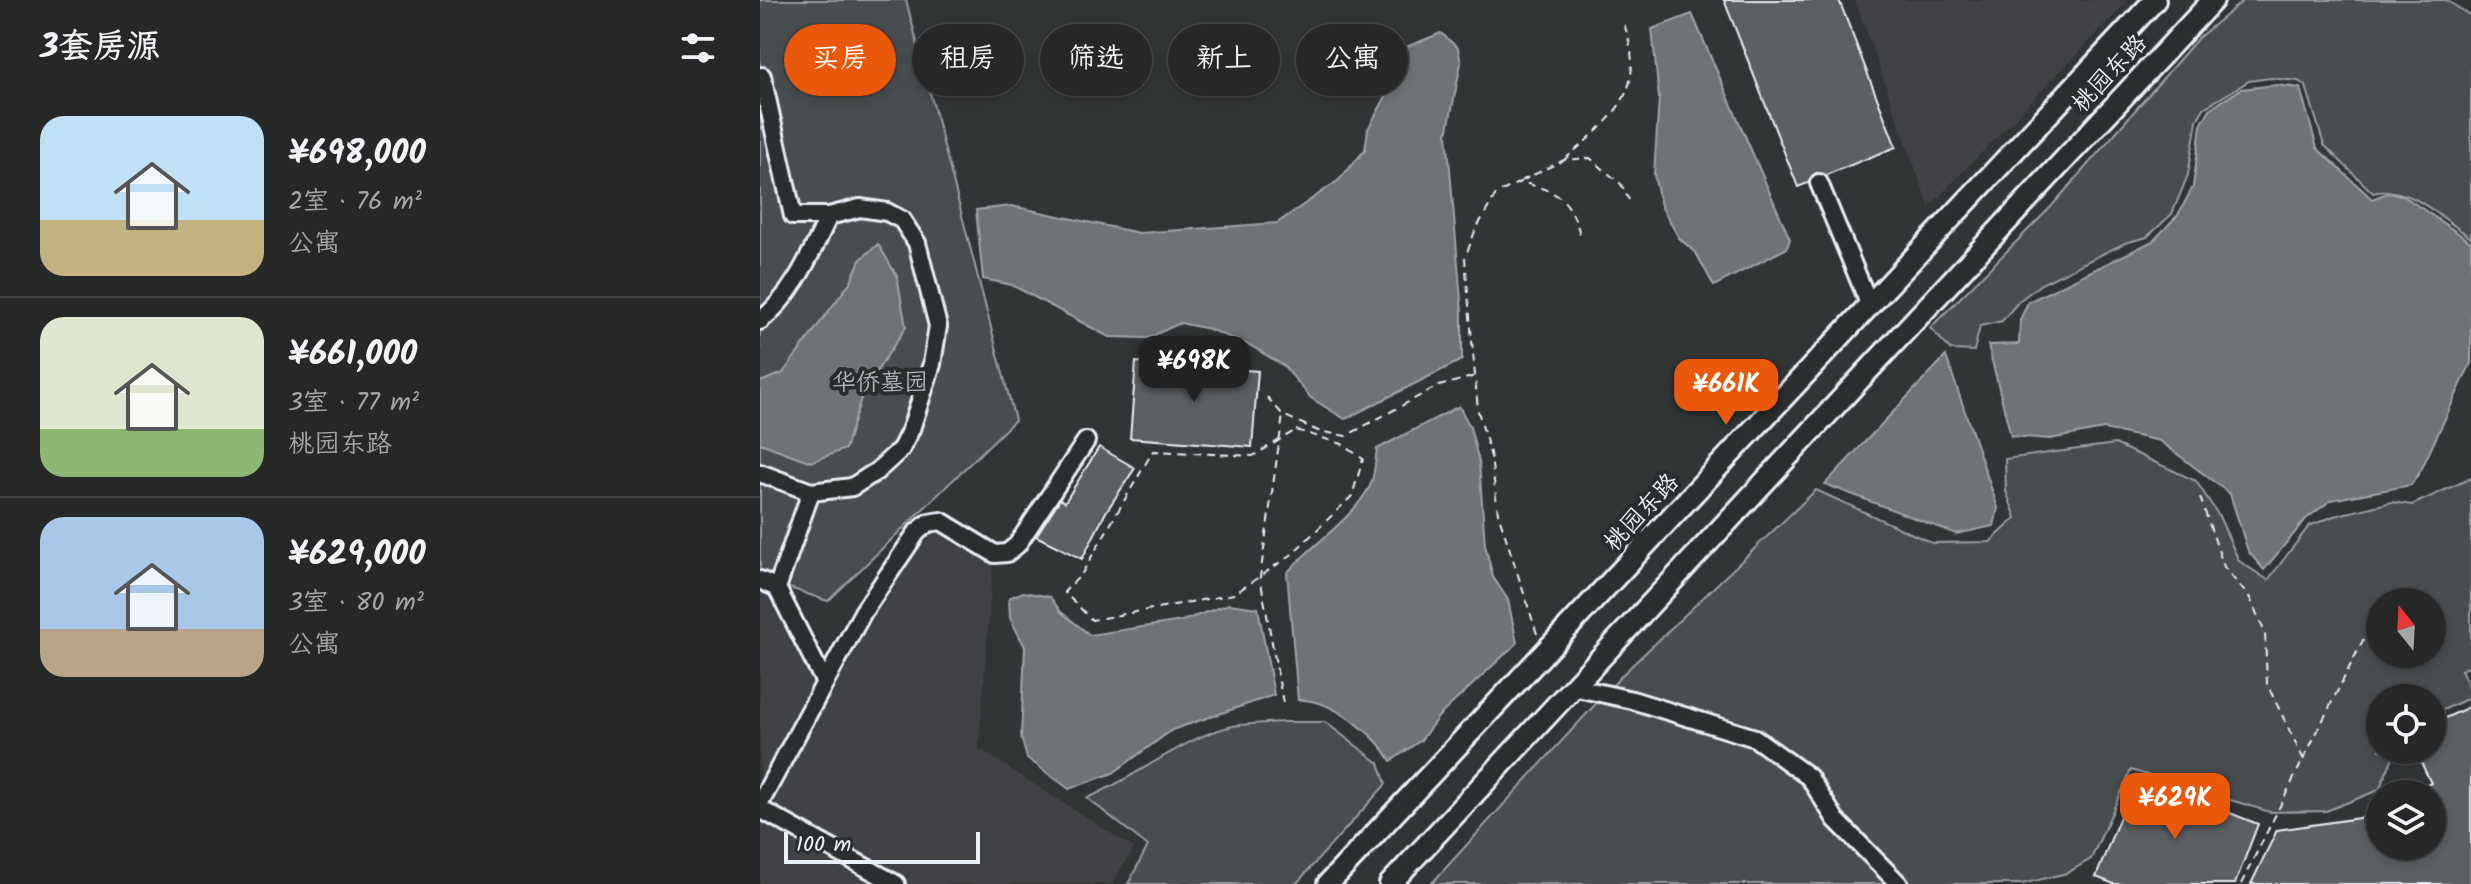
<!DOCTYPE html>
<html lang="zh">
<meta charset="utf-8">
<style>
body{margin:0;font-family:Kalam,"LXGW WenKai TC",sans-serif;background:#323434;color:#f1f3f6;height:100vh;display:flex;flex-direction:column;font-size:30px;white-space:nowrap}
*{box-sizing:border-box;margin:0}
p{font-size:26px;color:#a4a6a8}
.icon{flex:none;width:44px;height:44px;fill:none;stroke:currentColor;stroke-width:2;stroke-linecap:round;stroke-linejoin:round}
.map{position:relative;flex:1;overflow:hidden}
.panel{display:flex;flex-direction:column;background:#262828;width:760px}
.panel>*{flex:none}
.banner{position:absolute;left:24px;top:24px;width:760px;height:72px;display:flex;gap:16px}
.needle{width:52px;rotate:342deg}
.controls{position:absolute;left:1606px;top:588px;display:grid;gap:16px}
.controls a{display:grid;place-items:center;width:80px;height:80px;border-radius:50%;background:#262828;box-shadow:0 4px 12px #0003,0 0 0 2px #424445;font-size:40px}
.scale{position:absolute;left:24px;bottom:20px;width:196px;box-sizing:border-box;padding-left:8px;border:4px solid #e8f1f8;border-top:0;font-size:22px;line-height:28px;white-space:nowrap;color:#e8f1f8;-webkit-text-stroke:6px #2a2d2e;paint-order:stroke}
.price{position:absolute;translate:-50% -68px;padding:0 18px;border-radius:16px;background:#ea580c;color:#fff;font-size:26px;line-height:52px;filter:drop-shadow(0 2px 4px #0008)}
.price::after{content:'';position:absolute;left:50%;top:48px;width:24px;height:18px;margin-left:-12px;background:inherit;clip-path:polygon(0 0,100% 0,50% 100%)}
.price.active{background:#222;color:#fff}
ul{padding:0;list-style:none}
li{display:flex;align-items:center;gap:24px;height:200px;padding:0 40px}
li+li{border-top:2px solid #424445}
li span{display:grid;place-items:center;flex:none;width:224px;height:160px;border-radius:24px;color:#555}
li>.icon{margin-inline-start:auto}
span .icon{width:96px;height:96px;fill:#fffc;stroke-width:1}
li b{font-size:34px}
h2{display:flex;justify-content:space-between;align-items:center;height:96px;padding:0 40px;font-size:34px}
.chip{padding:0 28px;border-radius:36px;background:#262828;box-shadow:0 4px 12px #0003,0 0 0 2px #424445;font-size:28px;line-height:72px}
.chip.active{background:#ea580c;color:#fff}
main{display:flex;flex:1;min-height:0}
.map>svg:first-child{display:block}
.built{fill:#3f4244}
.green{fill:#494d4f;stroke:#989fa4;stroke-width:2;fill-rule:evenodd}
.water{fill:#6e7376;stroke:#9fa5aa;stroke-width:2}
.building{fill:#5c6063;stroke:#e8f1f8;stroke-width:2}
.lines{fill:none;stroke-linecap:round;stroke-linejoin:round}
.minor-casing{stroke:#e8f1f8;stroke-width:22}
.major-casing{stroke:#e8f1f8;stroke-width:26}
.path{stroke:#e8f1f8;stroke-width:2;stroke-dasharray:8 6;stroke-linecap:butt}
.minor{stroke:#2a2d2e;stroke-width:16}
.major{stroke:#2a2d2e;stroke-width:20}
.labels{text-anchor:middle;stroke-width:8;stroke-linejoin:round;paint-order:stroke}
.street-label{font-size:24px;fill:#e8f1f8;stroke:#2a2d2e}
.park-label{font-size:24px;fill:#b0b8bd;stroke:#2a2d2e}
</style>
<main>
<section class="panel">
<h2>3套房源<svg class="icon" aria-label="filters" viewBox="0 0 24 24"><path d="M4 7h16M4 17h16"/><circle cx="9" cy="7" r="2"/><circle cx="15" cy="17" r="2"/></svg></h2>
<ul>
<li><span style="background:linear-gradient(#bfe0f5 65%,#c2b280 0)"><svg class="icon" aria-label="home" viewBox="0 0 24 24"><path d="M3 11l9-7 9 7M6 9v11h12V9"/></svg></span><div><b>¥698,000</b><p>2室 · 76 m²</p><p>公寓</p></div></li>
<li><span style="background:linear-gradient(#dfe7d0 70%,#8fb573 0)"><svg class="icon" aria-label="home" viewBox="0 0 24 24"><path d="M3 11l9-7 9 7M6 9v11h12V9"/></svg></span><div><b>¥661,000</b><p>3室 · 77 m²</p><p>桃园东路</p></div></li>
<li><span style="background:linear-gradient(#a9c7e8 70%,#b9a48a 0)"><svg class="icon" aria-label="home" viewBox="0 0 24 24"><path d="M3 11l9-7 9 7M6 9v11h12V9"/></svg></span><div><b>¥629,000</b><p>3室 · 80 m²</p><p>公寓</p></div></li>
</ul>
</section>
<div class="map">
<svg width="1711" height="884" viewBox="0 0 1711 884">
<rect width="100%" height="100%" fill="#323536"/>
<filter id="ink" filterUnits="userSpaceOnUse"><feTurbulence type="fractalNoise" baseFrequency=".0125" numOctaves="2"/><feDisplacementMap in="SourceGraphic" scale="16" xChannelSelector="R" yChannelSelector="G"/><feConvolveMatrix kernelMatrix="1 2 1 2 8 2 1 2 1" color-interpolation-filters="sRGB"/></filter>
<g filter="url(#ink)">
<path class="built" d="M1095,0H1369L1169,207Z
M179,526L233,560L219,749L374,848L352,884H0V816L106,615L165,530Z
M0,591L6,593L54,683L0,784Z"/>
<path class="green" d="M0,0H146L255,420L68,601L0,578Z
M1484,0H1686L1711,16V238C1683,219 1648,183 1613,193L1564,145L1546,86L1538,81L1510,78L1489,81L1444,108L1437,120L1428,175L1412,214L1387,237L1365,243L1281,284L1259,301L1242,321L1220,326L1214,351L1191,350L1170,328L1290,208L1438,38Z
M1355,444L1436,481L1459,516L1479,561L1508,580L1549,526L1574,516L1632,502L1652,505L1711,478V666L1701,670L1711,690V697L1672,715V698H1620V750H1636L1619,790L1566,811L1510,812L1371,770L1331,859L1307,873L1262,884H671L863,674L1056,490L1172,543L1230,542L1256,518L1246,491L1245,459ZM1620,602H1672V654H1620Z
M523,722H565L619,763L626,784L536,884H368L388,846L327,798C374,779 425,736 473,726C489,723 507,723 523,722Z"/>
<path class="water" d="M932,14L1030,239L1027,248L954,286L936,253L919,238L901,206L894,175L899,98L892,29Z
M681,33L698,48L701,63L687,134L702,312V360L585,419L551,398L524,366L491,346L449,329L420,323L388,338L349,337L252,285L223,279L216,210L252,206L379,233L517,223L579,180L605,150L608,129L630,89L632,53Z
M1516,85L1540,88L1557,148L1612,199L1627,193L1642,195L1711,242V363L1661,470L1651,485L1571,500L1546,519L1504,570L1488,551L1470,494L1400,441L1344,429L1290,439L1251,436L1228,345L1259,344L1260,320L1268,302L1393,241L1418,215L1433,187L1441,125L1450,109L1481,89Z
M118,244L137,276L146,327L103,392L85,449L51,462L0,443V382L23,373L91,281L100,260Z
M1186,356L1238,508L1234,526L1196,534L1065,484Z
M699,406L710,427L719,462L725,545L733,577L748,600L757,643L679,716L661,740L631,761C616,734 570,698 538,700L527,573C553,543 591,521 610,486C615,476 615,460 617,449Z
M263,592L290,597L301,612L330,635L422,621L469,604L498,608L514,695L412,730L353,773L309,789L267,758L261,737L265,647L250,618L249,598Z"/>
<path class="building" d="M964,0H1079L1136,147L1066,175L1056,173L1048,183L1038,187Z
M376,362L498,371L492,447L370,438Z
M339,447L375,468L346,512L322,559L276,536L300,499L305,502Z
M1711,706V884H1491L1517,830L1620,815V846H1672V794H1647L1671,783L1655,750H1672V724Z
M1376,776L1498,824L1475,884H1354L1336,877Z"/>
<g class="lines">
<g class="minor-casing">
<path id="minor" d="M1059,183L1110,306
M0,321C34,294 50,255 69,216
M0,473L51,492L92,487L117,471L141,449L151,429L172,364L178,326L157,243L142,220L127,212L100,208L69,216H33L2,76
M0,580L17,588L64,681
M17,588L51,492
M813,687L872,700L995,738L1049,777L1076,820L1139,884
M0,803L103,612L157,532L168,523L181,521L235,554L247,553L257,545L326,441
M0,809L136,884"/>
</g>
<g class="major-casing">
<path id="major" d="M568,884L1395,0
M630,884L1453,0"/>
</g>
<path class="path" d="M804,160C854,116 889,92 863,21
M761,181L804,160L830,158L861,184L869,200
M507,397L523,415L558,431L586,436L676,387L715,376
M536,430L582,444L603,459L592,496L531,555L474,594L332,620L304,592L321,575L393,451L493,456Z
M1440,497L1464,567L1490,598L1505,633L1507,684L1544,760
M777,634L738,513L731,457L718,411L705,258L715,231L736,194L760,182C800,192 810,198 821,238
M523,703L500,577L523,415
M1481,884L1604,638"/>
<use href="#minor" class="minor"/>
<use href="#major" class="major"/>
</g>
</g>
<g class="labels">
<g class="street-label">
<text transform="translate(1349 73) rotate(-47)" y="8">桃园东路</text>
<text transform="translate(881 512) rotate(-47)" y="8">桃园东路</text>
</g>
<g class="park-label">
<text x="120" y="390">华侨墓园</text>
</g>
</g>
</svg>
<div class="controls">
<a><svg class="needle" viewBox="-14 -14 28 28"><path d="M0-13l5 13h-10z" fill="#e53935"/><path d="M0 13l5-13h-10z" fill="#a4a6a8"/></svg></a>
<a><svg class="icon" aria-label="locate" viewBox="0 0 24 24"><circle cx="12" cy="12" r="6"/><path d="M12 2v4M12 18v4M2 12h4M18 12h4"/></svg></a>
<a><svg class="icon" aria-label="layers" viewBox="0 0 24 24"><path d="M12 4l9 5-9 5-9-5zM3 14l9 5 9-5"/></svg></a>
</div>
<div class="scale">100 m</div>
<b class="price active" style="left:434px;top:404px">¥698K</b>
<b class="price" style="left:966px;top:427px">¥661K</b>
<b class="price" style="left:1415px;top:841px">¥629K</b>
<div class="banner">
<a class="chip active">买房</a>
<a class="chip">租房</a>
<a class="chip">筛选</a>
<a class="chip">新上</a>
<a class="chip">公寓</a>
</div>
</div>
</main>
